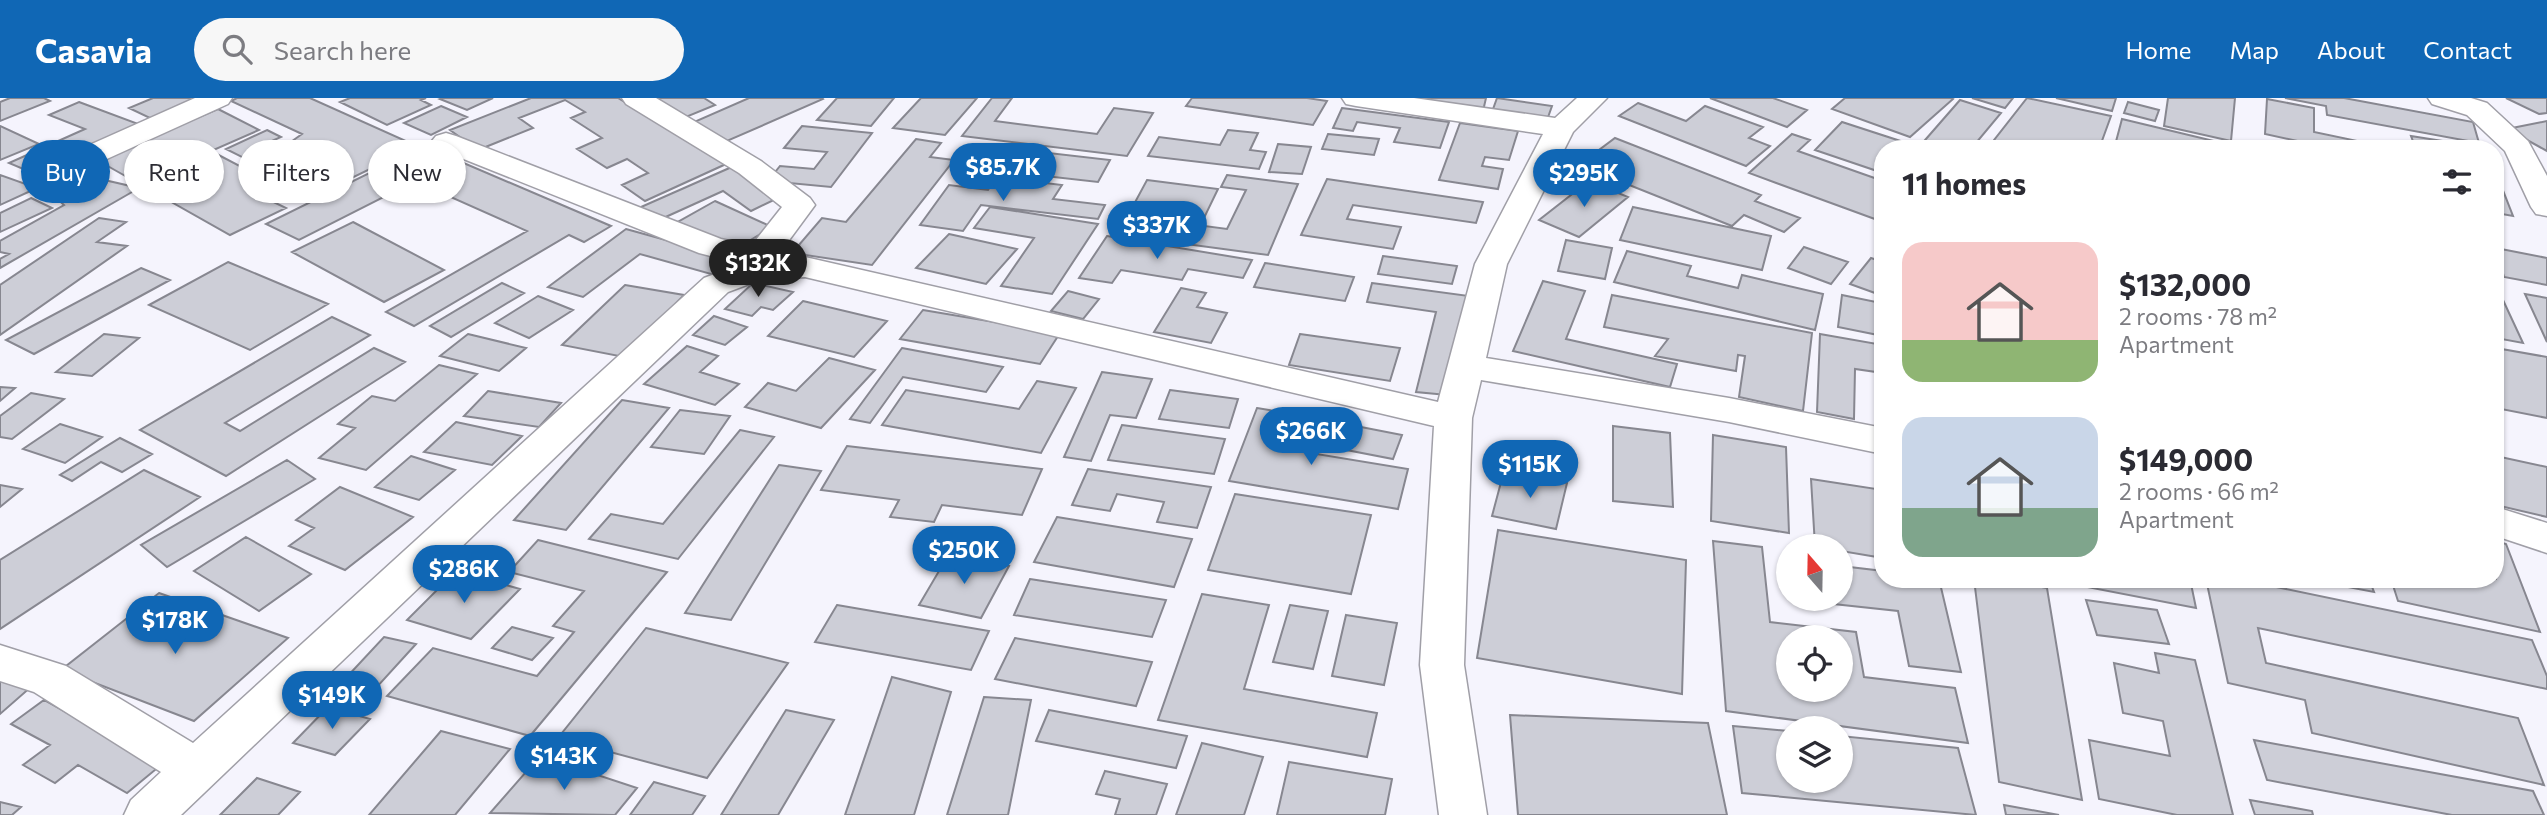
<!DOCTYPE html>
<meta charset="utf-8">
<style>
body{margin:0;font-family:Commissioner,sans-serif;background:#f7f7f7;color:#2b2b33;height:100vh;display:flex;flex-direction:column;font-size:26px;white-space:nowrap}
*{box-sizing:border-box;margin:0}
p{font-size:23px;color:#7c7c81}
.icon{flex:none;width:38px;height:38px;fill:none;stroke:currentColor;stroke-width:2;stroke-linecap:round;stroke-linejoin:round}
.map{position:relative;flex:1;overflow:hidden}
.side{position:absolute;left:1874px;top:42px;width:630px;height:448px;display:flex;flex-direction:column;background:#fff;border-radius:28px;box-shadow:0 2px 5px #0004}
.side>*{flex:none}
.top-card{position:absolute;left:21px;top:42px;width:665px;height:63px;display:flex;gap:14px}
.needle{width:46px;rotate:340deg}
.buttons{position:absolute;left:1776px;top:436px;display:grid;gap:14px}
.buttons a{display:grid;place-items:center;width:77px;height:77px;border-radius:50%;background:#fff;box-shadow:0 2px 5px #0004;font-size:35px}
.price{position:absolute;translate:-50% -60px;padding:0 16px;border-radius:24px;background:#1067b5;color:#fff;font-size:23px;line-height:46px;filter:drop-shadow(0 2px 4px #0008)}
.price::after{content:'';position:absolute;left:50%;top:42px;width:21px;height:16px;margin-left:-10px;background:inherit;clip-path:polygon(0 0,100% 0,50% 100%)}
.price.current{background:#222;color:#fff}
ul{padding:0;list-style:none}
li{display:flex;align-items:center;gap:21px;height:175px;padding:0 28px}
li span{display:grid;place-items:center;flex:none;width:196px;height:140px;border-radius:21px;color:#555}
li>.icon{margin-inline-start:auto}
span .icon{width:84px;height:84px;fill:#fffc;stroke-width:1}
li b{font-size:30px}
h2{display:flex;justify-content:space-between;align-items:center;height:84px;padding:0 28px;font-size:30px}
.pill{padding:0 24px;border-radius:32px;background:#fff;box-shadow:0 2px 5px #0004;font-size:24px;line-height:63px}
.pill.current{background:#1067b5;color:#fff}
header{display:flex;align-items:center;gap:42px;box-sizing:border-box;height:98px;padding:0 35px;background:#1067b5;color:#fff}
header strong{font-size:33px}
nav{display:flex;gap:38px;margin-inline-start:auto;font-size:24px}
.search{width:490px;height:63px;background:#f7f7f7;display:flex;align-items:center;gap:18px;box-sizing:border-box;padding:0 24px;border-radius:38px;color:#7c7c81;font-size:26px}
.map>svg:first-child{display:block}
.building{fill:#cdced7;stroke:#878790;stroke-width:2;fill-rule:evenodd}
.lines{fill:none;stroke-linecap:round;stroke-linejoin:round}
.street-casing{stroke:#a09fa7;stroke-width:3}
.street{fill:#fff;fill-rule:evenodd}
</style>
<header>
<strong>Casavia</strong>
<div class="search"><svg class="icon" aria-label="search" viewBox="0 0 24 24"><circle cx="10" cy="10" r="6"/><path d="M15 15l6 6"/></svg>Search here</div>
<nav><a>Home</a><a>Map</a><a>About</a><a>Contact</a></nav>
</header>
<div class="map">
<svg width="2547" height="717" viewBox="0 0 2547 717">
<rect width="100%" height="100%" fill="#f5f4fd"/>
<path class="building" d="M10,0H44L50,3L0,23V4Z
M153,0H205L154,22L129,10Z
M237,0H310L417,48L313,99L287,86L330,66L288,46L302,36L231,3Z
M350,0H426L421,2L431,7L387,27L340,4Z
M443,0H493L467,12L440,1Z
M531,0H618L726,66L645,103L622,87L648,75L627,61L607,70L577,51L602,40L571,20L585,14L565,2L519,20L533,30L478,52L450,32Z
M655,0H704L715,7L686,19Z
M749,0H822L823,1L727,43L694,24Z
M837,0H894L871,28L817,22Z
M921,0H977L945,37L893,30Z
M992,0H1012L995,23L1097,36L1114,10L1153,15L1127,58L962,38Z
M1192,0H1307L1327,3L1313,27L1186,8Z
M1398,0H1486L1483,13Z
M1497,0L1552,8L1547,22L1492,14Z
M1710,0H1773L1807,12L1787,29Z
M1845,0H1951L1953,1L1910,39L1832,11Z
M1972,0H2013L2005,10Z
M2027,0L2111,18L2099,51H2010L1991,46Z
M2056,0H2116L2112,13Z
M2168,0H2235L2231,43L2164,28Z
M2285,0H2344L2473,24L2479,45L2327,17L2326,8Z
M2506,0H2547V15L2539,16Z
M2267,1L2314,10V34L2367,45L2368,51H2335L2265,36Z
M1960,2L2001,15L1971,51H1883V75L1815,52L1842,24L1919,49Z
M79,4L141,27L35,76L9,65L85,31L49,17Z
M2128,4L2159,12L2155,23L2124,15Z
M1638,5L1686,23L1705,8L1763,29L1749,40L1770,48L1746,68L1619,18Z
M441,8L467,19L431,37L404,25Z
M1342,10L1449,24L1440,50L1394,44L1400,30L1357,24L1353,33L1333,30Z
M218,11L259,32L211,53L278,88L259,97L286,110L230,137L97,62Z
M2122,21L2239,49V51H2114Z
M2547,23V53L2507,31Z
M1460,25L1518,33L1509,62L1485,59L1482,68L1503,71L1498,91L1439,82Z
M0,28L39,46L0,62Z
M802,28L872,35L831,89L768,83L780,68L814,71L827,54L784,50Z
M267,32L281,39L265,46L307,67L282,79L226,51Z
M1228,32L1258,35L1250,52L1266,54L1259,71L1148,58L1159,39L1220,47Z
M1328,36L1379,41L1374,57L1322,51Z
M1792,36L1810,42L1798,53L1883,83V124L1749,75Z
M2411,38L2480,49L2481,51H2416Z
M1615,40L1761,97L1755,103L1800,120L1784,134L1744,117L1732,128L1579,67Z
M916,41L941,45L930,59L954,62L872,167L792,155L822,120L846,124Z
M1278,46L1311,49L1302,76L1269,74Z
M979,47L1110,62L1098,84L964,69Z
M424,48L611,128L584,144L569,137L414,228L386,214L527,133L415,83L299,142L266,126Z
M734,68L780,99L751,113L723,93L659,122L641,109Z
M0,77L37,90L0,107Z
M1227,77L1298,86L1268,157L1156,142L1167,123L1227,131L1246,92L1221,89Z
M87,78L139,90L0,170V161L9,156L0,154V143L64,107L54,98Z
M996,79L1062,87L1053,101L1105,107L1098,121L981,107L963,133L920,127L949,87L988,92Z
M1327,81L1483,104L1476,125L1353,107L1347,121L1401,129L1393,151L1301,137Z
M1147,82L1218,91L1204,120L1154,114L1142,138L1119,134Z
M1589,83L1628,99L1579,139L1539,122Z
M2496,89L2502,90L2513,118L2496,115Z
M31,100L52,110L0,134V115Z
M715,103L772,129L734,152L676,125Z
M990,109L1098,126L1052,196L1001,188L1034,140L974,130Z
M1633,109L1771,138L1762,172L1620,142Z
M99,120L126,124L97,144L127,148L0,237V187Z
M353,124L444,172L384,204L292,154Z
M626,131L738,162L718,178L640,156L583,199L548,189Z
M949,136L1017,151L986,186L916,170Z
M1107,138L1252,162L1243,180L1188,171L1182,182L1121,172L1112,185L1079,180Z
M1566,142L1612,150L1605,181L1558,173Z
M1804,149L1848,164L1831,186L1788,170Z
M2496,150L2547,160V187L2504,179Z
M1627,153L1691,168L1687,178L1738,190L1742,177L1823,196L1815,232L1614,184Z
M1383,158L1457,168L1452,186L1378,176Z
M1871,160L1883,164V185L1875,195L1850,186Z
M228,164L328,206L250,252L149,207Z
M1265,165L1354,179L1345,203L1254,189Z
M141,170L170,182L34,256L6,242Z
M1543,183L1585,193L1566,241L1677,266L1670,289L1513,253Z
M502,185L524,195L451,239L430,228Z
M753,185L793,194L773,212L761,209L752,218L725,211Z
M1372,185L1469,198L1447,297L1416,294L1436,214L1367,204Z
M625,187L684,197L624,259L562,247Z
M2496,187L2523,245L2496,240Z
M1181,190L1206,195L1197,209L1227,215L1211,245L1154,234Z
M1068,193L1099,201L1083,221L1051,213Z
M2525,196L2547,200V244Z
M1612,197L1812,235L1803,313L1739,299L1745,258L1738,257L1736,273L1655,258L1668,241L1604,229Z
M1842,197L1881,205L1878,237L1838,229Z
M538,198L573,212L529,240L495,225Z
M803,203L887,223L854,259L768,238Z
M923,212L1060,235L1040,266L900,241Z
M714,218L747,229L725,247L693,237Z
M332,219L370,237L225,325L240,333L374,250L405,264L226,378L140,332Z
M104,236L139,240L92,278L56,274Z
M468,236L526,250L499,273L440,258Z
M1300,236L1400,250L1390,283L1289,267Z
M1820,236L1883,247V275L1855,271L1854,321L1817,314Z
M687,248L718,258L700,274L739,286L715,307L644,286Z
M902,250L1003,269L986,294L903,279L870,325L850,321Z
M2496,250L2547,259V320L2496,310Z
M829,260L875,272L821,330L745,309L768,285L796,293Z
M439,267L477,276L366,372L319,360L355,330L338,326L372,298L395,303Z
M1102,274L1152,281L1136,320L1110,317L1091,363L1064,359Z
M1037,283L1076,290L1041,355L882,327L906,292L1019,311Z
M0,289L15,290L0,303Z
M1170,292L1238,301L1229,330L1159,321Z
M488,293L561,305L539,329L464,318Z
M31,295L64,301L12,341L0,339V318Z
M622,302L669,310L566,432L514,422Z
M1257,310L1298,317L1286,351L1408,371L1398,411L1229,383Z
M680,312L730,318L704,356L651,349Z
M1315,320L1402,337L1393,361L1305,344Z
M456,324L522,338L492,367L424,354Z
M60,326L102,339L65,365L23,351Z
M1122,327L1225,341L1214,376L1108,362Z
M1613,328L1670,335L1673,409L1613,403Z
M740,332L774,339L678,461L589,441L611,416L663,426Z
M1713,337L1786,349L1789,435L1711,423Z
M120,340L152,356L122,374L101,364L72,383L60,377Z
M847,348L1042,371L1022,417L942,407L934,424L890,419L899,402L821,392Z
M411,358L455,372L419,402L375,389Z
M2496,358L2547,369V419L2496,407Z
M287,362L315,381L167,469L141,447Z
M779,367L821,373L731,522L685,515Z
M1088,371L1211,389L1197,430L1157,424L1164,404L1117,396L1110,413L1072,407Z
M144,372L200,399L0,531V462Z
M1504,373L1567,385L1556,431L1492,418Z
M1811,381L1883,392V460L1841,453V448H1815Z
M0,387L22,391L0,409Z
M340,389L413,419L345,472L289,448L314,430L296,422Z
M1235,396L1371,417L1351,496L1208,472Z
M1057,419L1192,441L1174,489L1034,464Z
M1498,432L1686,462L1682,596L1477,560Z
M246,439L311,476L259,513L194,473Z
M538,442L667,474L530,638L387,598L433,550L537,578L574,534L553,528L584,493L509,474Z
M1713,443L1762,449L1770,524L1856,534L1864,579L1955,590L1968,645L1726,613ZM1788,539H1841V592H1788Z
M2496,443L2506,446L2540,534L2398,503L2391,481H2466L2478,484L2477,481H2496Z
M949,456L1009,468L981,520L919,507Z
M1841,468L1883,473V481H1939L1961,574L1909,568L1898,513L1796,502L1841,500Z
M456,473L520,491L471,541L407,522Z
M1030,481L1166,502L1152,539L1014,517Z
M1974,481H1999L2047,490L2082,702L1999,684Z
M2056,481H2190L2196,510L2056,483Z
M2206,481H2238L2532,542L2547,578V591L2258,530L2266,565L2518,620L2544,687L2312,635L2305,602L2228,585Z
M2306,481H2369L2374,494Z
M159,495L288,540L194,623L61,572Z
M1202,496L1269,507L1244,591L1377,615L1367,659L1158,622Z
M2086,502L2157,512L2169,546L2097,537Z
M837,507L989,533L971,572L815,544Z
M1290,507L1328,513L1313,571L1273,564Z
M1346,517L1397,525L1384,587L1332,578Z
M512,529L553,540L532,562L492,550Z
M646,530L788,565L707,680L558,640Z
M384,539L416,546L376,590L344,582Z
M1015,540L1152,564L1136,608L995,581Z
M2155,555L2195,562L2233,717H2177L2099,701L2089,642L2170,658L2163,623L2123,615L2114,565L2159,575Z
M0,579L32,588L0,616Z
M892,579L951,594L914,717H845Z
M984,599L1031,602L1008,717H947Z
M44,602L161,667L127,695L78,667L55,685L23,667L50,647L11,626Z
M328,609L370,621L335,657L293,645Z
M786,612L834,622L778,717H721Z
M1049,612L1187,638L1176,670L1036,643Z
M1510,617L1708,625L1727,717H1518Z
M1733,628L1788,633V682H1841V638L1958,650L1976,717L1742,695Z
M441,633L510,651L455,717H369Z
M2254,642L2533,693L2544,717H2452L2267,682Z
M1202,645L1263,659L1244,717H1176Z
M540,658L637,690L615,717L490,715Z
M1289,664L1392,681L1385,717H1277Z
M1105,673L1167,686L1156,717H1115L1120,701L1096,696Z
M257,680L300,694L278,717H220Z
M654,684L705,698L692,717H630Z
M2250,702L2312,713L2313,717H2255Z
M0,704L21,709L12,717H0Z
M2004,707L2059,717H2006Z"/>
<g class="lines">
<g class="street-casing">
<path id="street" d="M195,0H232L228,6L98,65L87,68L76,65L72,59L76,53Z
M622,0H656L761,63L810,100L815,107L776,160L805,159L1438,304L1475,166L1543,36L1356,8L1346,6L1342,0H1414L1555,20L1577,0H1607L1573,34L1507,166L1486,260L1729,300L1883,330V356L1729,324L1481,282L1472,320L1464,567L1487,717H1439L1420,567L1434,328L805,179L760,182L728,194L181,717H124L131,702L161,674L34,594L0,583V547L66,568L193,645L704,180L736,168L738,165L699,155L436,50L431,44L436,38L446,35L456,38L721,141L751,148L782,109L739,75L626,6Z
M2428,0H2471L2487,5L2528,43L2547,78V118L2536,116L2531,109L2505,53L2467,17L2432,6Z
M2496,409L2547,425V455L2496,438Z"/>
</g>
<use href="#street" class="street"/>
</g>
</svg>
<div class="buttons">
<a><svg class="needle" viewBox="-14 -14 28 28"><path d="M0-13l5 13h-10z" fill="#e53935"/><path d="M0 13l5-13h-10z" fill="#7c7c81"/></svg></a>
<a><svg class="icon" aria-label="locate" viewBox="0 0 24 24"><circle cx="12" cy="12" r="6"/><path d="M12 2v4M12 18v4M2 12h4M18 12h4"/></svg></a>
<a><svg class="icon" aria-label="layers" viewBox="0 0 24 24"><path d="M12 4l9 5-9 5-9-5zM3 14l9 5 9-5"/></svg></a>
</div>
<b class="price" style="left:1003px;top:105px">$85.7K</b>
<b class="price" style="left:1584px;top:111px">$295K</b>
<b class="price" style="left:1157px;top:163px">$337K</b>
<b class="price current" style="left:758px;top:201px">$132K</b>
<b class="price" style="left:1311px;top:369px">$266K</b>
<b class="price" style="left:1530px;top:402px">$115K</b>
<b class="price" style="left:964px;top:488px">$250K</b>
<b class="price" style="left:464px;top:507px">$286K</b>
<b class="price" style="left:175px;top:558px">$178K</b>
<b class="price" style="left:332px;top:633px">$149K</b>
<b class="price" style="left:564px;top:694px">$143K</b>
<div class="top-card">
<a class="pill current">Buy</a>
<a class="pill">Rent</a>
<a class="pill">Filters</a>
<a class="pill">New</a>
</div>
<section class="side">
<h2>11 homes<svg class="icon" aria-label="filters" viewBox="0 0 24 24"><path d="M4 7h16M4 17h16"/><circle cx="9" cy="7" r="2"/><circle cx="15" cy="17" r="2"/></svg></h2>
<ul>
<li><span style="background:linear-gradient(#f6c9c9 70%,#8fb573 0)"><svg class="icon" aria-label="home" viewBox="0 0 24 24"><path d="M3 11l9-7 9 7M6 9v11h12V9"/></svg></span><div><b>$132,000</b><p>2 rooms · 78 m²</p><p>Apartment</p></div></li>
<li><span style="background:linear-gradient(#c9d6e8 65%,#7fa58c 0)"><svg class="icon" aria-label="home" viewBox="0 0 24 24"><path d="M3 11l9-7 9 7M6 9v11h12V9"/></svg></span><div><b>$149,000</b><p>2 rooms · 66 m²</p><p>Apartment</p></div></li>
</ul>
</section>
</div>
